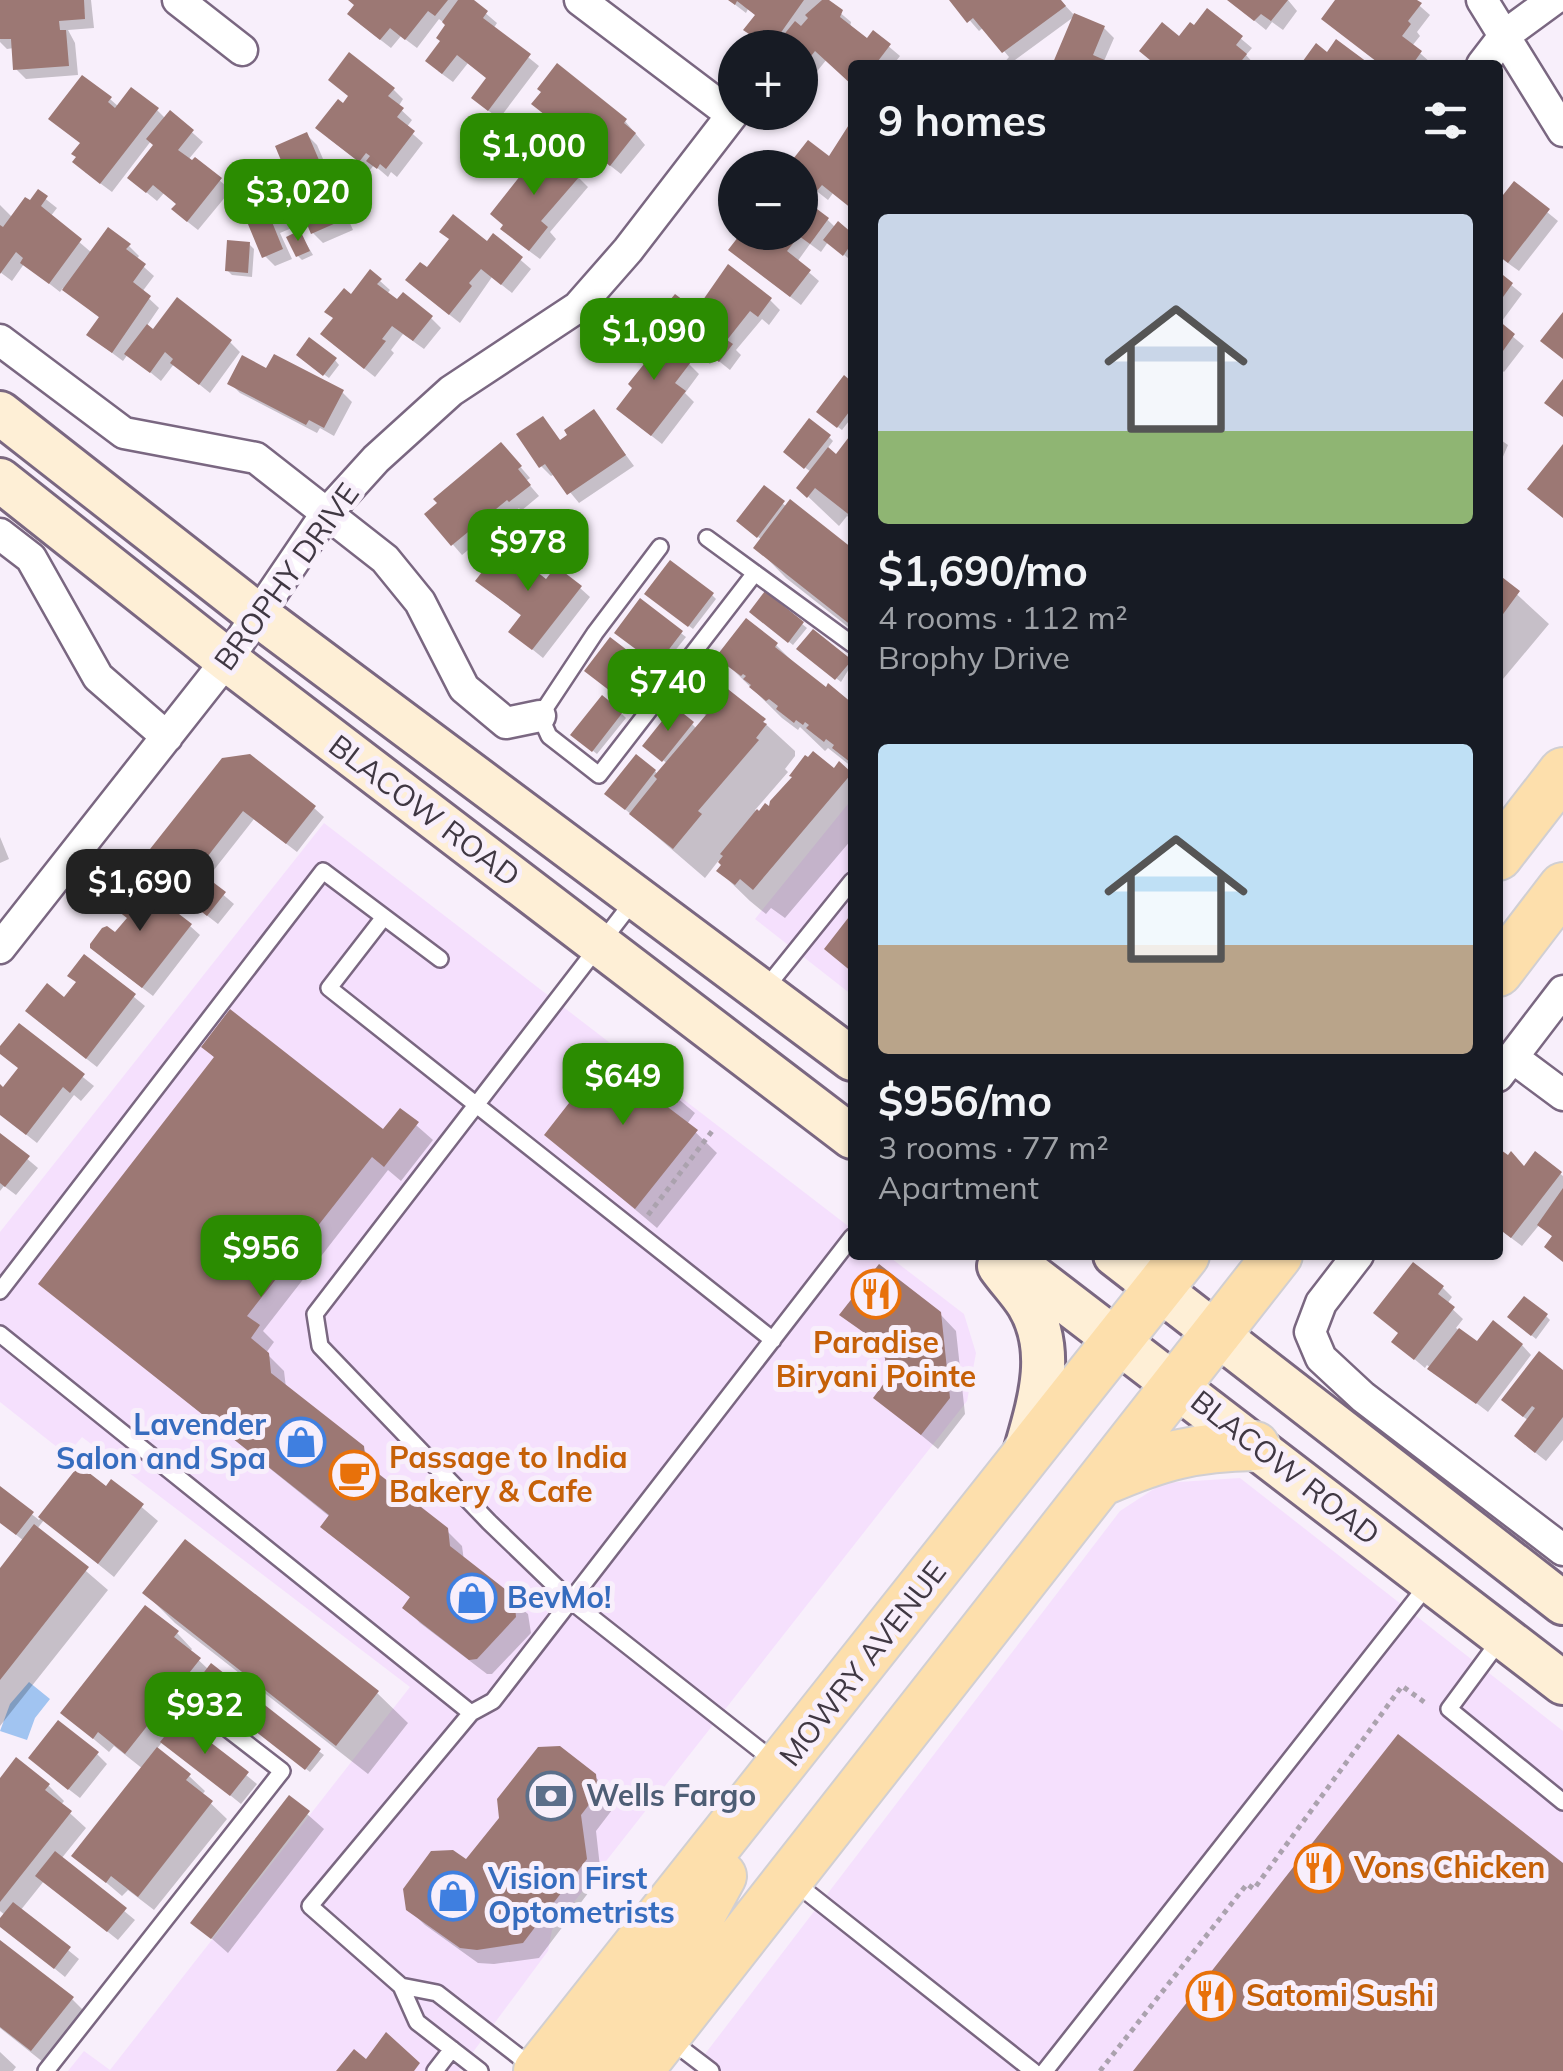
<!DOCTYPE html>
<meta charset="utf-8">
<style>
body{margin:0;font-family:Mulish,sans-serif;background:#20242c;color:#f1f3f6;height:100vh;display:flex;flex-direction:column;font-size:38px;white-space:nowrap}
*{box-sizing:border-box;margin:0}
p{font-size:32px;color:#9ea1a6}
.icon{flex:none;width:55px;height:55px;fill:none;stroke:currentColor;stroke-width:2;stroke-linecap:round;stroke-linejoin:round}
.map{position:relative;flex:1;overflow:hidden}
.side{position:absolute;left:848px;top:60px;width:655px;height:1200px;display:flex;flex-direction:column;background:#171b24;border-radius:10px;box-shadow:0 2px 8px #0004}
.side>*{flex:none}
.tools{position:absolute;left:718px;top:30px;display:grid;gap:20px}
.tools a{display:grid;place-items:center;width:100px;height:100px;border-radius:50%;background:#171b24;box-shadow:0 2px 8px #0004;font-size:50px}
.price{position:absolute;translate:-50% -85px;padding:0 22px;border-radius:20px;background:#2b8c01;color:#fff;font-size:32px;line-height:65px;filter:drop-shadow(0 2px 5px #0008)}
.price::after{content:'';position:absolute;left:50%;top:60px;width:30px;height:22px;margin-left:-15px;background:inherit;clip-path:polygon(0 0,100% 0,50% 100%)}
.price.selected{background:#222;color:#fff}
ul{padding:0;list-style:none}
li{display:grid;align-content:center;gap:20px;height:530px;padding:0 30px}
li span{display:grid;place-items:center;height:310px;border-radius:10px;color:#555}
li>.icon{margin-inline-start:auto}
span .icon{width:180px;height:180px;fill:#fffc;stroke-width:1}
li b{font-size:42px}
h2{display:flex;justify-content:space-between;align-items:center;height:120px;padding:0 30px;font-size:42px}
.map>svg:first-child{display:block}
.built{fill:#f5e0fd}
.water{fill:#a1c4f1}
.shadow{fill:#0003}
.building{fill:#9c7874}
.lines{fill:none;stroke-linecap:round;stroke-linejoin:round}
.lane-casing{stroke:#7a6781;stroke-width:20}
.street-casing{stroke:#7a6781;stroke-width:35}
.secondary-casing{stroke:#7a6781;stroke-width:48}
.primary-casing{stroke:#d1cfd2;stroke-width:52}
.path{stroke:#aba2ae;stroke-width:5;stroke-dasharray:5 5;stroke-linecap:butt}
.lane{stroke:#fff;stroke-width:15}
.street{stroke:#fff;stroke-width:30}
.secondary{stroke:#feefd6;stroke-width:42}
.primary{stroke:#fddfac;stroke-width:48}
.labels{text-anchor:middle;stroke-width:10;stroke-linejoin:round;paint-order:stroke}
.street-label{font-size:30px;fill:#403843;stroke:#f8effb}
.food-label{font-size:30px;font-weight:bold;fill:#c56008;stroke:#f8effb;text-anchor:start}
.shop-label{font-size:30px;font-weight:bold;fill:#366cbe;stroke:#f8effb;text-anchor:start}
.service-label{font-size:30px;font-weight:bold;fill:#4e5e75;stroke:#f8effb;text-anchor:start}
</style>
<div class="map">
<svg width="1563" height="2071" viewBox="0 0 1563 2071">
<rect width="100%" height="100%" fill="#f8effb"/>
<path class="built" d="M852,799V995L755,919Z
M324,823L852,1229V1255H887L964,1314L976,1353L967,1401L552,1930L548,1951L459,2071H68L84,2051L110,2070L410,1687L82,1437L67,1455L0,1402V1232Z
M1240,1478L1563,1731V2071H692L1120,1511L1163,1483Z"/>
<path class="water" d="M29,1682L50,1699L35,1718L27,1740L0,1731L10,1704Z"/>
<path class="shadow" d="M1,0H91L94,28L68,30L75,43L78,75L26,79L16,69L14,48L7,49L0,42Z
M349,0H470L497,23L493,29L539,66L499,119L484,107L488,79L468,63L453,82L438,71L448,26L439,19L417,48L401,36L391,48L360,24L356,6Z
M729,0H825L851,22L850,27L868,41L874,34L900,56L893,65H852V82L827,59L810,80L800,72V48H767L746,30L757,16L748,9L746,13Z
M952,0H1060L1075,16L1011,63L1014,65H1002L1009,57L984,27L979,31Z
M1229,0H1288L1297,11L1283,30L1272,22L1266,30Z
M1338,0H1413L1430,15L1417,32L1420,36L1412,46L1431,63L1382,65Z
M1208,11L1252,48L1246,55L1255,65H1157Z
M1104,28L1114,38L1104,61L1108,65H1054Z
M393,89L403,99L398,107L412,120L406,128L423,143L397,177L391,172L388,177L374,165L370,170L328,138L343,107Z
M110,99L119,107L157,110L166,119L170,113L203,142L188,160H195L231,190L198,230L184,219L178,205L164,193L157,201L140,187L156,146L151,141L112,192L85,172L82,144L61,128Z
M544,114L625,121L645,145L621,174Z
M852,126V208L833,193L828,200L800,178L829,160Z
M307,135L317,145L336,189L345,199L347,203L342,205L353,230L323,243L313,233L308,221L280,233L292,259L275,266L265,256L236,190L289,172Z
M578,177L588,187L550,232L556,239L540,259L513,239Z
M1514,185L1558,221L1519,271L1498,256V201Z
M38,193L57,208L50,217L92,253L129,246L139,256L136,260L154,276L142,292L159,308L146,327L154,333L230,342L240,352L210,393L174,364L161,381L128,354L123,361L100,344L101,319L63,288L60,292L24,264L12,281L0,272V205L13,218Z
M800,193L836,228L838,225L852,236V252L848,258L828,242L821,252L810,244L797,262L819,281L801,305L742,260L800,232Z
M300,233L313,255L302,260L298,256Z
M494,237L531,269L512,293L492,277L460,323L418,290L427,271L487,245Z
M249,244L254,249L252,277L232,275L227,270Z
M1498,274L1522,294L1499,325L1524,346L1504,372L1498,367Z
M380,281L390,290L387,294L431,318L441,328L424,349L403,334L391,350L394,353L375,377L333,344L351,297Z
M770,300L780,310L769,325L762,319L736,350L741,355L730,370L715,358L710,364L666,331L696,313Z
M303,359L335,360L339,365L329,378Z
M689,364L699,374L685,393L694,402L662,444L630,419Z
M267,371L342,392L352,402L334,436L320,428L317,433L240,393L230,383Z
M845,379L852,385V417L842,430L823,416Z
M594,412L634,466L579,503L555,474L551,476L541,466L542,419L561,442Z
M829,437L833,441L827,449L836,457L852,437V520L847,516L839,526L799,488L811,472L790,456Z
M1498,438L1508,445L1499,466L1498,465Z
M511,456L530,478L526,481L539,496L521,511L519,508L462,555L427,515Z
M764,489L787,507L791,503L852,551V630L786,578L756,547L762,540L743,525Z
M1498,577L1549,624L1498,685Z
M547,582L580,588L590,597L543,658L522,641L523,617L488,590Z
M712,595L716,599L693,629L651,597Z
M766,595L807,628L793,645L756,616Z
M640,602L686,637L662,667L621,636Z
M813,633L852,664L841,682L804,653Z
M776,645L798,667L852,707V767L828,748L825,751L800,727L798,730L782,718L725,662Z
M651,672L656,676L633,706L591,674Z
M723,685L795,751V756L785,769L788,772L755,810L760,814L772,810L834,771L839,764L852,775V839L785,918L771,908L766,914L750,901L719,871L724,865L719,860L705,878L612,798L655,771L658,775L668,764L650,750L692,724L697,729L708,717L687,701Z
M622,714L626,718L597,754L578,739Z
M223,760L314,808L324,817L297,852L254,819L206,880L234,904L218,924L152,873Z
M0,837L9,859L0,863Z
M190,926L200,935L153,996L103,958L116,936Z
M85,957L145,1006L97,1067L38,1021L65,1000L78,983Z
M19,1026L94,1086L81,1101L74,1095L37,1143L0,1114V1087L4,1090L20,1069L0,1050Z
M204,1047L383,1132L400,1111L433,1140L401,1181L388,1170L263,1331L274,1342L266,1353L284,1371L286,1388L362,1448L378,1464L380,1478L446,1530L462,1546L464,1561L528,1614L531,1633L492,1674H487L420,1623L405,1607L412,1599L323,1526L330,1517L41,1284L216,1059Z
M625,1054L695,1113L687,1124L717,1153L657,1228L547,1135Z
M0,1136L38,1168L16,1195L4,1186L0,1191Z
M1498,1151L1525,1169L1536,1155L1563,1176V1261L1554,1238L1540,1224L1522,1246L1498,1228Z
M1442,1287L1452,1297L1447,1304L1463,1319L1456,1328L1477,1344L1522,1345L1531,1355L1488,1412L1427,1365L1425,1368L1394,1342Z
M940,1314L956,1331L965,1414L938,1449L876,1398L891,1378L886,1350L843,1315Z
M1546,1316L1550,1320L1536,1339L1514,1321Z
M1563,1373V1440L1546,1461L1527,1446L1529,1421L1514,1410Z
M79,1468L106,1489L112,1482L158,1521L114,1577L44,1520L37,1529L108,1590L0,1726V1572L24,1541L0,1522V1489L39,1520Z
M145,1593L377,1693L408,1723L368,1774L175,1623Z
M177,1633L192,1649L190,1652L209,1670L324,1755L310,1772L204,1689L179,1720L257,1784L241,1804L163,1741L156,1750L189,1776L205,1791L202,1795L227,1819L154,1910L128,1890L122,1896L75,1856L143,1769L114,1746L109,1752L63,1713Z
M97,1754L107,1764L80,1798L41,1768Z
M594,1776L611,1792L612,1810L596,1831L601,1876L539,1958L494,1964L478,1963L425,1925L408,1909L466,1863Z
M0,1782L48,1785L64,1801L61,1805L86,1828L61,1859L135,1920L118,1940L44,1881L20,1911L79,1959L65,1977L0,1924L5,1915L0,1911Z
M290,1799L324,1829L228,1953L194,1923Z
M0,1943L72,1999L93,2020L53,2070L0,2028Z
M0,2052L16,2067L13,2071H0Z"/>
<path class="building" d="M0,0H84L85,19L59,21L60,30H66L69,66L13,70L11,39H0Z
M348,0H448L435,16L428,11L405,40L390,28L380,40L347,14L354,5Z
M458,0H474L488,11L483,18L531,54L488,111L471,98L486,78L457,55L442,74L425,61L440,41L436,38L445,25L442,22Z
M728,0H804L770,48L743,30L755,15L737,1L735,5Z
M822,0H829L843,10L840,17L867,38L873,30L891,44L875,65H852V85L815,51L800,70V48H773L795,21L801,26L808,18L805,15Z
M949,0H1061L1066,6L1002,53L973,18L967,23Z
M1227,0H1288L1271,21L1261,14L1254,21Z
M1335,0H1417L1422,3L1408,21L1411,24L1402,36L1422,51L1412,65H1381L1321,19Z
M1207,8L1243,36L1236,45L1247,54L1238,65H1156L1139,51L1162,22L1179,36L1190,22L1194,25Z
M1074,13L1105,26L1093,55L1107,61L1105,65H1052Z
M1336,39L1371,65H1300L1316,43L1327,52Z
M349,52L395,88L388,96L404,108L397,117L415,131L386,169L380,164L377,169L366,161L370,156L366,153L359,162L315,128L338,99L343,103L348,96L328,80Z
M557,63L627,119L624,123L636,133L610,166L531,104L541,92L537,89Z
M82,75L112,97L108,102L115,108L131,87L159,108L100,184L72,162L76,157L71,154L80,143L48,119Z
M170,110L194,130L178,150L192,160L195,157L222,178L187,222L171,209L176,204L153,185L146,193L127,178L153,145L146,139Z
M852,120V209L822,185L816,192L800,179V168H786L808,140L829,156Z
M307,132L331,188L336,186L339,193L334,195L345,219L311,234L301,210L272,222L283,249L262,258L233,188L285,170L275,146Z
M543,147L580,176L541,221L548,227L529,251L500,229L503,225L490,214Z
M1514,181L1550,209L1508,263L1498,255V195H1503Z
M38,189L48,196L41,206L82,239L49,284L20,263L23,258L16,252L0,274V225L3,227L25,197L30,200Z
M800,190L809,197L805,200L829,218L810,244L799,236L787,251L811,270L790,297L728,250L742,232H800Z
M453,214L487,241L493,233L523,257L501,285L481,269L469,283L472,286L449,315L405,280L420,262L427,267L449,239L439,232Z
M838,221L852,233V243L843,256L823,240Z
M108,227L131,244L126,249L146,264L133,282L151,296L112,353L86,335L99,317L62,290Z
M300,230L310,251L296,257L286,237Z
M227,240L250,242L248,273L225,271Z
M728,264L772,298L758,317L750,311L727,340L733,344L719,362L704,350L699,356L690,349L695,343L689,338L683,345L653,321L675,294L696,310Z
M370,269L382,279L377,284L397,299L403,292L433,316L413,341L392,326L382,339L386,341L364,369L320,334L333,318L324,312L344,288L351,294Z
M1498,271L1513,283L1498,304Z
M177,297L232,340L199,385L170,363L173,359L165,352L150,373L124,354L147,324L153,329Z
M1563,312V359L1540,341Z
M1498,320L1515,334L1498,358Z
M648,329L691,362L675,383L686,391L651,436L616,409L632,388L628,384L644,364L629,353Z
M309,337L337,358L323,376L296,355Z
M274,354L344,390L324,428L309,420L306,425L227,384L242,355L266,368Z
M844,375L852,382V408L837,428L816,412Z
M1563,379V417L1544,403Z
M594,409L626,455L567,495L545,464L539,468L516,434L543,416L560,440L567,435L564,430Z
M809,418L831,435L804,469L783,452Z
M852,433V517L815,488L807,498L796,488L828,447L836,454Z
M501,442L522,466L518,469L531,485L509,502L507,500L451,546L424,514L437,503L433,499Z
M1563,444V518L1527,489Z
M764,485L785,501L757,538L736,521Z
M790,499L852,548V626L753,548Z
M503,545L546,579L556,566L582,586L532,650L508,632L521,615L475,581Z
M670,560L714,593L688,627L644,594Z
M1498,574L1520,591L1498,621Z
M765,591L804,622L788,643L749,612Z
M640,598L683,631L657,665L614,633Z
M746,618L778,643L775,647L826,687L828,683L852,703L850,762L832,748L834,745L826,739L824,742L806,728L809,725L805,722L803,725L796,720L794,723L776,709L778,706L769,699L766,701L749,687L751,685L743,679L746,676L743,674L741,676L722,662L725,659L718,654Z
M813,629L852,660L835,680L796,649Z
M610,637L653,670L627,704L584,671Z
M703,667L724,683L715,695L724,686L766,719L763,722L767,724L756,738L759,740L698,811L702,814L673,849L629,814L657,779L654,776L711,709L707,706L701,714L680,697Z
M602,695L623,712L592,752L570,735Z
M674,706L694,722L662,762L642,746Z
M813,751L834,768L839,761L852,773L753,890L740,879L735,885L716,871L721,865L718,862L723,856L720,854L757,809L759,811L765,803L769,806L770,801L792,777L789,776L805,755L808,757Z
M250,754L316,806L286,844L243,811L197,870L226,892L207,916L139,863L222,758Z
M636,754L656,770L625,810L604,794Z
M131,877L192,924L142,988L90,948V944L102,928L107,926L115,932L127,918L110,905Z
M852,913V972L824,949Z
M84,954L136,994L86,1059L25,1011L47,983L64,997L76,982L67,976Z
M230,1009L383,1129L400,1108L419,1122L384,1167L372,1157L247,1316L260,1325L251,1338L269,1353L271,1373L364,1446L366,1464L448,1528L450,1546L514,1596L516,1617L477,1659L469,1660L402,1608L410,1597L320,1527L329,1515L38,1284L214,1057L201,1047Z
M19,1023L85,1074L70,1093L63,1087L26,1135L0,1115V1084L3,1087L18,1068L0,1054V1046Z
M624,1050L675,1090L665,1105L698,1130L635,1209L544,1135L605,1057L614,1062Z
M0,1133L30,1156L5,1187L0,1183Z
M1498,1148L1508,1155L1511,1151L1524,1166L1535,1151L1562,1172L1511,1238L1498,1228Z
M1563,1188V1262L1544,1247L1552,1236L1537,1225Z
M1413,1262L1444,1286L1438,1294L1455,1307L1414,1360L1391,1342L1398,1333L1373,1313Z
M879,1264L941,1312L950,1398L921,1435L873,1398L888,1378L883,1346L839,1315Z
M1524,1296L1548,1314L1531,1336L1507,1317Z
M1493,1320L1523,1344L1476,1404L1427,1369L1459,1328L1477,1341Z
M1539,1351L1563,1370V1417L1535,1453L1514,1436L1535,1408L1532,1406L1523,1417L1501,1400Z
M79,1465L106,1486L111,1479L144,1504L98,1564L38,1517Z
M0,1486L34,1512L16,1535L0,1523Z
M34,1524L89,1567L0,1680V1568Z
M185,1539L379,1691L336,1746L142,1593Z
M145,1605L179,1631L174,1637L201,1658L125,1754L98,1732L93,1739L60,1713Z
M211,1663L321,1749L305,1770L195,1684Z
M179,1718L249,1772L230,1796L160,1742Z
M58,1720L99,1752L68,1790L28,1758Z
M1398,1734L1563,1863V2071H1133Z
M560,1746L596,1774L598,1793L581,1815L587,1859L523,1943L477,1950L460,1948L406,1910L403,1889L431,1851L453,1850L466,1859L499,1818L497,1799L538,1747Z
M157,1747L191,1774L186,1780L213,1801L138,1897L111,1876L106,1883L71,1856Z
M16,1757L50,1784L45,1790L72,1811L0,1902V1778Z
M289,1795L310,1811L211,1939L190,1923Z
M55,1851L127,1908L107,1932L35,1876Z
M13,1902L71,1947L54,1969L0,1927V1918Z
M0,1940L74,1997L31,2051L0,2027Z
M386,2032L420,2063L414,2071H336L354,2049L366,2059Z"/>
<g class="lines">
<g class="lane-casing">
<path id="lane" d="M707,538L852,644
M660,547L595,633L540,716L549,736L599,775L755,573
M634,900L315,1314L320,1346L489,1522L571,1601L774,1761
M384,917L329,988L773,1340
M765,989L852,881
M0,1291L323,871L440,959
M0,1334L471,1713
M1500,1640L1449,1709L1563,1802
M793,1881L1033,2071
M401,1986L437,1993L535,2069
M669,2039L711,2071
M46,2071L282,1771L193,1702
M435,2071L452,2049
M480,2071L417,2022L401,1986L310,1906L471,1713L493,1701L852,1237
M1045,2071L1429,1583"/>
</g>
<g class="street-casing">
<path id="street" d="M178,0L242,50
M1482,0L1563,131
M1482,65L1505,35L1553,0
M0,340L124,433L256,458L385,559L420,602L464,688L506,723L540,716
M0,534L31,558L98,677L167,737
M0,948L227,660L326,514L376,459L451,391L578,307L628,250L732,115L580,0
M1512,1057L1563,1095
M1498,1076L1563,991
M1358,1255L1321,1303L1310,1332L1321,1358L1363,1397L1563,1550"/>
</g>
<g class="secondary-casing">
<path id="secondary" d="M0,413L258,615L852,1059
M0,480L227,660L852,1137
M1005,1255L1563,1683
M1115,1255L1563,1603
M999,1266C1008,1279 1020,1291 1028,1304C1057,1352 1038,1406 1024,1456"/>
</g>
<g class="primary-casing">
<path id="primary" d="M1498,856L1563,772
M1498,972L1563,887
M1105,1480C1161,1456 1194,1447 1255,1446
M538,2071L1185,1255
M584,2071L692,1931L722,1876
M638,2071L1278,1255"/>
</g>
<path class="path" d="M648,1215L713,1130
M1100,2071L1247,1884L1254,1889L1402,1686L1427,1704"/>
<use href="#lane" class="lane"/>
<use href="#street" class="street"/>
<use href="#secondary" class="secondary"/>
<use href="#primary" class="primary"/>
</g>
<defs>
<g id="restaurant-ring" transform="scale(2.5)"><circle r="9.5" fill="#f8effb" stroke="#e8710a" stroke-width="1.5"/><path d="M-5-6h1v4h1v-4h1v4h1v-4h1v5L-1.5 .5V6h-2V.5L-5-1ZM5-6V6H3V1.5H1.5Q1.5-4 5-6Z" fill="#e8710a"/></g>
<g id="shop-ring" transform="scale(2.5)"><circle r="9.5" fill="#f8effb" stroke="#3f7fe0" stroke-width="1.5"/><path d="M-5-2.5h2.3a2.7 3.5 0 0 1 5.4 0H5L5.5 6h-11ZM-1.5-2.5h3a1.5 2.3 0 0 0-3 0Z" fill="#3f7fe0"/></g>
<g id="cafe-ring" transform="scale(2.5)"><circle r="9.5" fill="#f8effb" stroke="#e8710a" stroke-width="1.5"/><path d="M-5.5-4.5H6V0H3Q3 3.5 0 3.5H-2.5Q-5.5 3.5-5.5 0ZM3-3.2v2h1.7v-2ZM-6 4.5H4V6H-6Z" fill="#e8710a"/></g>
<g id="bank-ring" transform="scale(2.5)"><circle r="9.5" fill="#f8effb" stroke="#5c6f8a" stroke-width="1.5"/><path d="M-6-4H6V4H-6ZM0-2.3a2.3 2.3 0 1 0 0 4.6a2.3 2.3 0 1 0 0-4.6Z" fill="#5c6f8a"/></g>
</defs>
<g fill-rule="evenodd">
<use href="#restaurant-ring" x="876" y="1294"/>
<use href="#shop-ring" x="301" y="1442"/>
<use href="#cafe-ring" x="354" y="1475"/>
<use href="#shop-ring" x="472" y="1598"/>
<use href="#bank-ring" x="551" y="1796"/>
<use href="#restaurant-ring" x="1319" y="1868"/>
<use href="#shop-ring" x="453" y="1896"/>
<use href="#restaurant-ring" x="1211" y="1996"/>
</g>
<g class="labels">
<g class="street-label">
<text transform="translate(287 577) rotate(-54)" y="10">BROPHY DRIVE</text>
<text transform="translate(424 811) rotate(37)" y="10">BLACOW ROAD</text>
<text transform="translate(1285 1468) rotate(38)" y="10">BLACOW ROAD</text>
<text transform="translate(863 1664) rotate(-52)" y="10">MOWRY AVENUE</text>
</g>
<g class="food-label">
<text x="876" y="1353" text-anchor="middle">Paradise<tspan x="876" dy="34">Biryani Pointe</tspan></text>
<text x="389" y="1468">Passage to India<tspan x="389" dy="34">Bakery &amp; Cafe</tspan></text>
<text x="1354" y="1878">Vons Chicken</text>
<text x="1246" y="2006">Satomi Sushi</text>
</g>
<g class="shop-label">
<text x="266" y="1435" text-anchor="end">Lavender<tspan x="266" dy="34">Salon and Spa</tspan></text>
<text x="507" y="1608">BevMo!</text>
<text x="488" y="1889">Vision First<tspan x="488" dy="34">Optometrists</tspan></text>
</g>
<g class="service-label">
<text x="586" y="1806">Wells Fargo</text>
</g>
</g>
</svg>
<div class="tools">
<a>+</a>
<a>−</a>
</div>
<b class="price" style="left:534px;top:198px">$1,000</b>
<b class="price" style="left:298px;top:244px">$3,020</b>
<b class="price" style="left:654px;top:383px">$1,090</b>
<b class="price" style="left:528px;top:594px">$978</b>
<b class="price" style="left:668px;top:734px">$740</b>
<b class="price selected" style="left:140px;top:934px">$1,690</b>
<b class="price" style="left:623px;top:1128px">$649</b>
<b class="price" style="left:261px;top:1300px">$956</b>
<b class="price" style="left:205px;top:1757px">$932</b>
<section class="side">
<h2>9 homes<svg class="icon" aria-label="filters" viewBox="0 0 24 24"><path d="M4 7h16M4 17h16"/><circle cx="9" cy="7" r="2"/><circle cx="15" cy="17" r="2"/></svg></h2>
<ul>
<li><span style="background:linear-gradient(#c9d6e8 70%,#8fb573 0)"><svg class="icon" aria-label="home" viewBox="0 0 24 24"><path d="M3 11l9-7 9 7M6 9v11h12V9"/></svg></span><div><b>$1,690/mo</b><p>4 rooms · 112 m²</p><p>Brophy Drive</p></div></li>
<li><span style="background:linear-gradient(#bfe0f5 65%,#b9a48a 0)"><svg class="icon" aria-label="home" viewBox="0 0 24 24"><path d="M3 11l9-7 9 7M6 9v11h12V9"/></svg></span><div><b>$956/mo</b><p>3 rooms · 77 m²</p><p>Apartment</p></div></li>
</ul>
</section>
</div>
